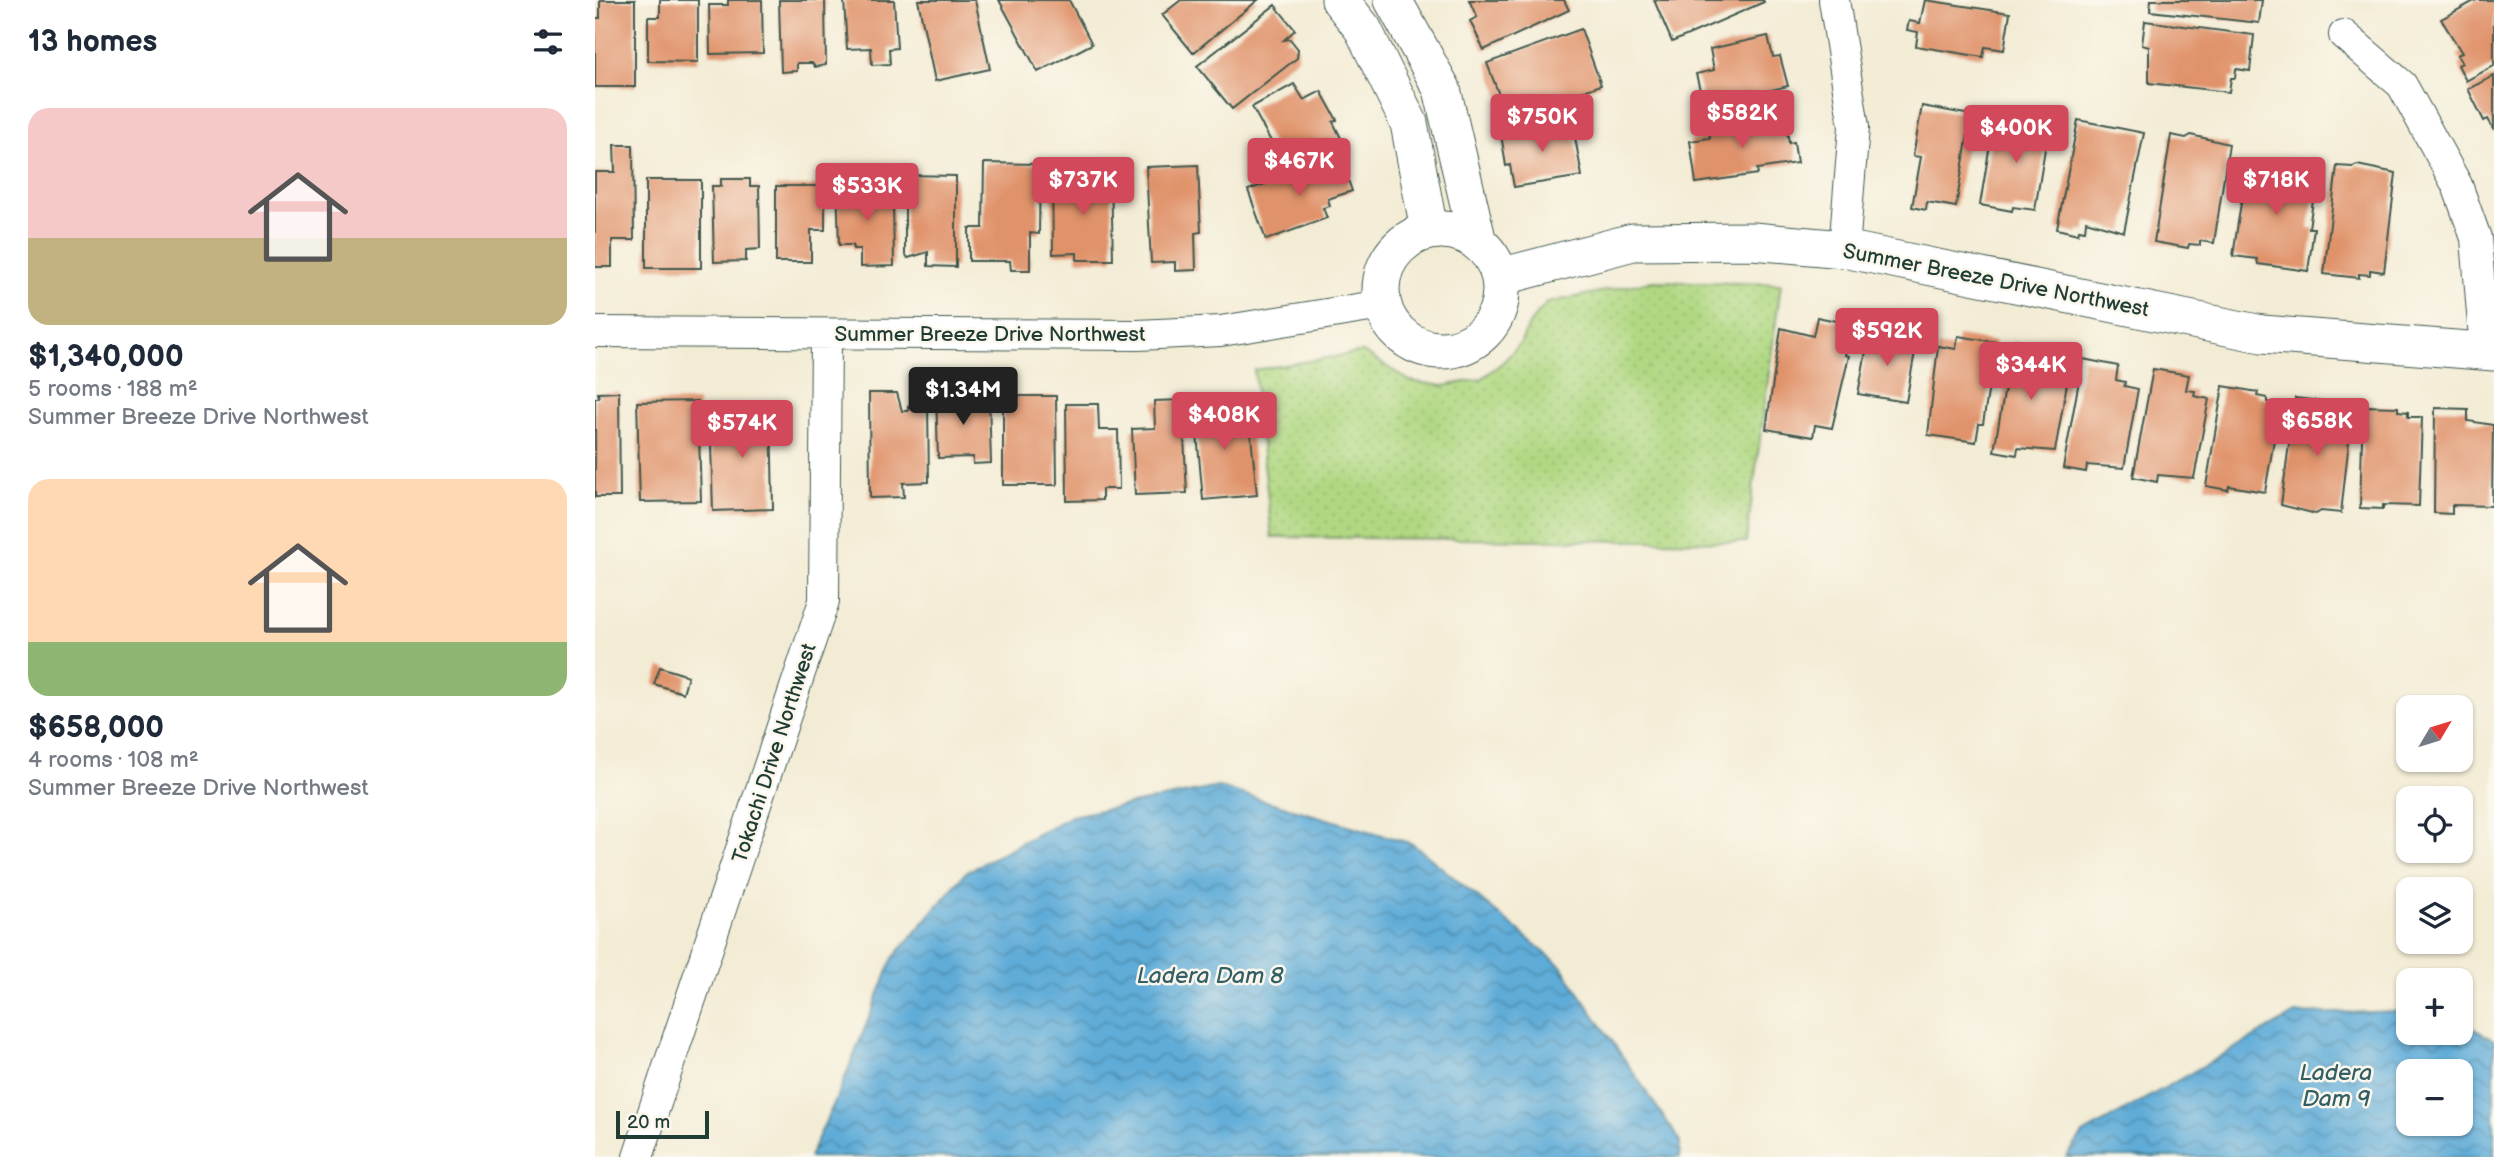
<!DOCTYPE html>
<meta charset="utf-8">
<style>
body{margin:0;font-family:"Balsamiq Sans",sans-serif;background:#f2f2f3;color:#1f2937;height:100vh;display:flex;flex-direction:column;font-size:26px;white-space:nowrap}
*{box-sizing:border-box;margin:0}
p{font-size:23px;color:#747a83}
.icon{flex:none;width:38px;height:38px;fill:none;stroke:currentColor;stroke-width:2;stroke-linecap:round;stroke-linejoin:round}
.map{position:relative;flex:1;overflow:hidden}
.sheet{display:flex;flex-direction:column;background:#fff;width:595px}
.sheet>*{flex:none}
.needle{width:46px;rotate:52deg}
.fabs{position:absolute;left:1801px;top:695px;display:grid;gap:14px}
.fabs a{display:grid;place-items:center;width:77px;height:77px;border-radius:14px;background:#fff;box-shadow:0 2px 5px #0004;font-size:35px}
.scale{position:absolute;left:21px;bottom:18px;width:93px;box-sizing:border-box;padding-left:7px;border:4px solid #1f3d34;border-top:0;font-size:19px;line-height:24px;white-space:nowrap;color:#1f3d34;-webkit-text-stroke:5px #fbf7ec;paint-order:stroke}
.price{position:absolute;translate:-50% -60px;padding:0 16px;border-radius:7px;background:#d1495b;color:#fff;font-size:23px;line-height:46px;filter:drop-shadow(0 2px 4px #0008)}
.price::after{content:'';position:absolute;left:50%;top:42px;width:21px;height:16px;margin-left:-10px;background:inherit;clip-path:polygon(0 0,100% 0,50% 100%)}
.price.selected{background:#222;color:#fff}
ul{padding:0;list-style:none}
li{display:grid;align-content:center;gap:14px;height:371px;padding:0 28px}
li span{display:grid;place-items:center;height:217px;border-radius:21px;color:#555}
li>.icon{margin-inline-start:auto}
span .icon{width:126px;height:126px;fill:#fffc;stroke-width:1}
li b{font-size:30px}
h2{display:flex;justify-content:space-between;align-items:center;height:84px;padding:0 28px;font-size:30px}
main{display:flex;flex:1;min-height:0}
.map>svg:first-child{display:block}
.green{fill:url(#green-dots);stroke:#688a5b;stroke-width:2}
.water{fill:url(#water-waves);stroke:#3e7486;stroke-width:2;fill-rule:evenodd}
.building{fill:#e0936a}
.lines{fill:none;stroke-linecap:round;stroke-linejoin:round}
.minor-casing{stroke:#3f574c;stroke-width:32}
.tertiary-casing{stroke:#3f574c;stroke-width:39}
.minor{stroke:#fff;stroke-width:30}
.tertiary{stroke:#fff;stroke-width:37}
.labels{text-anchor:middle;stroke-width:5;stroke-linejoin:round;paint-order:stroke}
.street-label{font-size:21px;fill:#1f3d34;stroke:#fbf7ec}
.water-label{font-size:23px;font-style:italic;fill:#325e65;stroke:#fbf7ec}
</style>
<main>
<section class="sheet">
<h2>13 homes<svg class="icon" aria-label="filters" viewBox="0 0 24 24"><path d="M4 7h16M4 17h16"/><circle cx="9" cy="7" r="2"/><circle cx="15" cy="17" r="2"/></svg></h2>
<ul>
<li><span style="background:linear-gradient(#f6c9c9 60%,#c2b280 0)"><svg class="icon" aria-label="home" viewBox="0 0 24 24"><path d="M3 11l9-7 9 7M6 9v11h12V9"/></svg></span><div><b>$1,340,000</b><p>5 rooms · 188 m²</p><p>Summer Breeze Drive Northwest</p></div></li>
<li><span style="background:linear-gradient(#ffd9b3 75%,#8fb573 0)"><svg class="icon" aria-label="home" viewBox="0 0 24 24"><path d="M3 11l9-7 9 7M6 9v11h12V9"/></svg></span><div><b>$658,000</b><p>4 rooms · 108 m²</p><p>Summer Breeze Drive Northwest</p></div></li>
</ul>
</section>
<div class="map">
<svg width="1899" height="1157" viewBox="0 0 1899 1157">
<defs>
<pattern id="green-dots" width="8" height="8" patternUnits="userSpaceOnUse" patternTransform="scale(1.75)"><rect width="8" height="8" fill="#b0d882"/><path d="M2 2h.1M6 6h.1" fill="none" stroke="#97ba71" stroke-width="1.8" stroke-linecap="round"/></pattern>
<pattern id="water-waves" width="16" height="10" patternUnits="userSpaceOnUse" patternTransform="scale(1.75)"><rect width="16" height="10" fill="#5eacd8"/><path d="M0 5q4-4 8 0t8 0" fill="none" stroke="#4d8db0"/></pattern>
</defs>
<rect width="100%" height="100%" fill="#fbf7ec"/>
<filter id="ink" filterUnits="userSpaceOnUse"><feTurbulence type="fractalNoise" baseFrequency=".0143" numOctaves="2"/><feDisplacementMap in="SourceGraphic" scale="14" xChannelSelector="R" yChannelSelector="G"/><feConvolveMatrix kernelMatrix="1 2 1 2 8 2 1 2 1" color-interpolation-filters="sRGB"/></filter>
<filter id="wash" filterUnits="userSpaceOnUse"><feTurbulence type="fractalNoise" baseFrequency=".00686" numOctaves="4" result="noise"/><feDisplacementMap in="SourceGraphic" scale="28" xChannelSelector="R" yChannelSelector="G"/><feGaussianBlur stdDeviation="1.57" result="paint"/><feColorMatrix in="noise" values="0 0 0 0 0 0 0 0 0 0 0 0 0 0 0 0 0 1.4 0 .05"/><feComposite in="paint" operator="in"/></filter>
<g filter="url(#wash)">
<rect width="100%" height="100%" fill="#f3ecd5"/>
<path class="green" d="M1057,281L1186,284L1151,542L677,537L659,370L768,352L815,381L848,386L886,379L908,362L925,344L935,323L952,303Z"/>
<path class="water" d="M623,787L818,844L966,966L1085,1141V1157H214L243,1095L298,958L371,872L476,816Z
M1813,1011V1032H1866V1022L1899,1040V1157H1471L1488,1134L1700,1014ZM1813,1071H1866V1124H1813Z"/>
<g id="blocks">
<path class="building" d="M5,0H40V87H0V18H5Z
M65,0H103V62L53,61V17H65Z
M133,0H167L168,53L115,54L114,5H133Z
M184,0H230L231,65L220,67L217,63H202V71L186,72Z
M249,0H299L302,48L294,49L295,64L277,65L276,48L252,49Z
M323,0H380L395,69L340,81Z
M404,0H474L497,44L443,72Z
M586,0H663L598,53L567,15Z
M874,0H969L974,10L889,50L875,21L882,17Z
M1059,0H1168L1169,2L1077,42Z
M1330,0L1415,13L1409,50L1390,47L1388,57L1321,46L1323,32L1312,30L1314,21L1325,23Z
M1556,0H1667L1664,23L1555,11Z
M1881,0H1899V66L1871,81L1863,65L1867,63L1862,55L1867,53L1846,19Z
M680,5L700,30L689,40L695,39L703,49L702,58L637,109L602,66Z
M1550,21L1659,35L1655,71L1641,69L1640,78H1636L1634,92L1554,83V47L1547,45Z
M986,29L1006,85L924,114L921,104L909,108L892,63Z
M1173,36L1178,57L1185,56L1193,86L1109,106L1101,74L1119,70L1115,49Z
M1899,76V130L1893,119L1889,121L1873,89Z
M699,84L709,100L726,91L742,120L738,122L747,140L718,156L708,140L683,154L657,107Z
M1327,106L1376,115L1361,207L1332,202L1331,210L1317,207L1326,157L1318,156Z
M1427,114L1455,118L1440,210L1418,207L1417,211L1385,205L1398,126L1424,130Z
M1190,117L1194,143L1199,142L1202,163L1162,169L1163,174L1101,183L1095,141L1115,138L1114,128Z
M1483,120L1549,133L1529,232L1491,221L1490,231L1484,230L1483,234L1462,229Z
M977,121L987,176L919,187L915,165L911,166L906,134Z
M1576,135L1591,138L1596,135L1634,144L1619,243L1605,241V245L1594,244L1593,248L1559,242Z
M19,145H38L39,240H17V267H0V172H20Z
M745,157L757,191L733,199L735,206L728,208L732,218L671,240L653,190Z
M389,163L445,164L444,234L435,233V270H416L415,261H374V228H388Z
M1652,163L1722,173L1714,228H1719L1713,271L1663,264L1662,259L1638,256Z
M603,165L606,232L600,233L601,270L580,271V262L556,263L551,167Z
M1762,165L1801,173L1789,272L1775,270V275L1764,274V278L1729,274L1742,166L1758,167Z
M310,175L361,176V267L333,266V252L313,258L310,254Z
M516,175L518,260H482V253L458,254L457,176Z
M126,179H155V186H164L165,249L151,250V261L119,262L117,186H126Z
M51,180H106V268H51Z
M286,182L287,200H298L299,266L265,267V249H258V245H244L242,183Z
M181,186H230V230H216V262H181Z
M1222,317L1256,324L1250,355L1254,356L1237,428L1220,425L1218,437L1171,429L1186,328L1218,336Z
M1275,330L1303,335L1300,351L1306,352L1307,343L1321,346L1311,402L1263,394Z
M1363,336L1401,342L1388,424H1384L1381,442L1333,435L1343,346L1361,349Z
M1418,342L1454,349L1452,363L1461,365L1460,370L1474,372L1460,451L1423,448L1422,455L1399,451Z
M1488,359L1523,366L1521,380L1530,382L1529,386L1543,389L1529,468L1492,465L1491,472L1468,468Z
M1558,369L1594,375L1591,390L1600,391L1599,396L1614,399L1599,478L1563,475L1562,482L1538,477Z
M1628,386L1663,392L1662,396L1672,398V402L1685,405L1670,492L1634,486L1633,490L1611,486Z
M341,391H371V399L394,398L396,463L378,464V457L343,458Z
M24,392L25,497H0V398H4L3,393Z
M274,393H302L307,411H313V406L333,405L334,482L308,483L309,497L275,498Z
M408,396H461L462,485H408Z
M635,398L638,427L655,426L662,495L608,500L599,401Z
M1700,398L1734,402V406L1744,408V412L1757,414L1746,513L1726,511L1721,514L1686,505Z
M587,400L592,493L540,495L537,429L560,428L559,401Z
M103,401L106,501L45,502L42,402Z
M471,404H503L504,430H523L524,489H507V500L472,501Z
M1768,406L1803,407V411L1813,412V417H1827L1824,506L1788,505V509L1765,508Z
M1840,408L1873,409V421L1898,425L1897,506L1857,505V514L1839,513Z
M176,409L178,509L118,511L115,411Z
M65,667L93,676L88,693L59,684Z"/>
</g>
</g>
<g filter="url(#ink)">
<use href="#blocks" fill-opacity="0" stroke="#3f574c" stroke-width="2"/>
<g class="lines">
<g class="minor-casing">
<path id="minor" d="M1239,0L1259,127L1249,249
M1749,35L1807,85L1862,185L1881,238L1890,351
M0,332L543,335L626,331L787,305
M43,1157L229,601L231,335"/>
</g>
<g class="tertiary-casing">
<path id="tertiary" d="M745,0L768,29L814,123L834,230
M798,0L847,89L883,243
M786 290a60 60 0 1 1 120 0a60 60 0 1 1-120 0Z
M905,277L1038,242L1158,241L1249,249L1667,334L1899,352"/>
</g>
<use href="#minor" class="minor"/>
<use href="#tertiary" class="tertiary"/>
</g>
</g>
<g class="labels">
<g class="street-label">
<text transform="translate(1401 280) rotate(11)" y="7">Summer Breeze Drive Northwest</text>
<text x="395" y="341">Summer Breeze Drive Northwest</text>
<text transform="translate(179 753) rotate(-72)" y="7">Tokachi Drive Northwest</text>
</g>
<g class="water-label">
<text x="615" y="983">Ladera Dam 8</text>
<text x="1741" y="1080">Ladera<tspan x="1741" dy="26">Dam 9</tspan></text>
</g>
</g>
</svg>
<div class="fabs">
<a><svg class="needle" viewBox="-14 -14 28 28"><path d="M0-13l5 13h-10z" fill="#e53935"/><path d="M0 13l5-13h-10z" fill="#747a83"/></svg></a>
<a><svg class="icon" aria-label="locate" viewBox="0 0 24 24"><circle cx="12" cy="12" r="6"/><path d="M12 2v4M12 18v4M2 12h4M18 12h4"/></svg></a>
<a><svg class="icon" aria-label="layers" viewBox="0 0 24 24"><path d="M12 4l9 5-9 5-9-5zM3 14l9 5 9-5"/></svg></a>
<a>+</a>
<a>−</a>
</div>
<div class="scale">20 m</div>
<b class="price" style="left:1147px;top:150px">$582K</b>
<b class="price" style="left:947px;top:154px">$750K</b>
<b class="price" style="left:1421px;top:165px">$400K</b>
<b class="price" style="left:704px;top:198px">$467K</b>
<b class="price" style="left:488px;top:217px">$737K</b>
<b class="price" style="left:1681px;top:217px">$718K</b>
<b class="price" style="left:272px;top:223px">$533K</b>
<b class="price" style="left:1292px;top:368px">$592K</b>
<b class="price" style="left:1436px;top:402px">$344K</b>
<b class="price selected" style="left:368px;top:427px">$1.34M</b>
<b class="price" style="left:629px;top:452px">$408K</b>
<b class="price" style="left:1722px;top:458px">$658K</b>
<b class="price" style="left:147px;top:460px">$574K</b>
</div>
</main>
